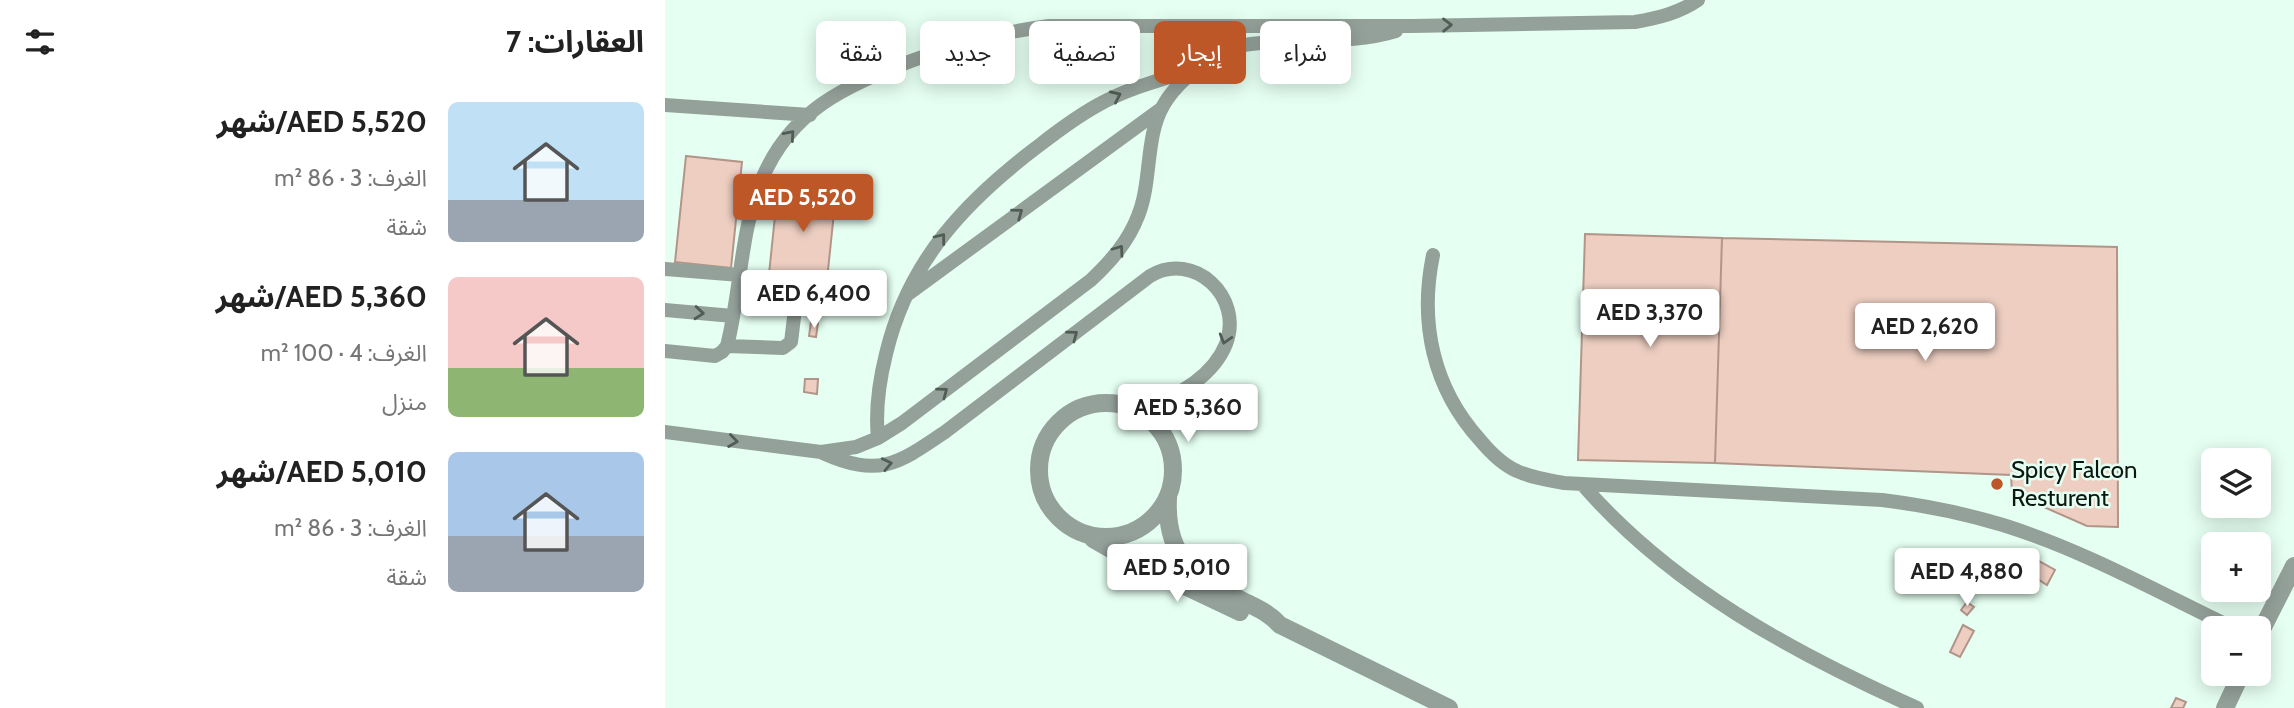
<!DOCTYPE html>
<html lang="ar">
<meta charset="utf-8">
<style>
body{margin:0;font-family:Cabin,"Noto Sans Arabic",sans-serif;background:#f6f6f6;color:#222;direction:rtl;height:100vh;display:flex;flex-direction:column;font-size:26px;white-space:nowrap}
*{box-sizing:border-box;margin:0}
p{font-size:23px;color:#767676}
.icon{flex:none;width:38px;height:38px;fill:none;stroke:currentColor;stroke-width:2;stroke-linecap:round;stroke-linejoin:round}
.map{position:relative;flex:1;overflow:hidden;direction:ltr}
.drawer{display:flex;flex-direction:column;background:#fff;width:665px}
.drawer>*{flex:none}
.banner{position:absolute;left:21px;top:21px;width:665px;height:63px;direction:rtl;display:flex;gap:14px}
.tools{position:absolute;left:1536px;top:448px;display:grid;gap:14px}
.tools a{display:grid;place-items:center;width:70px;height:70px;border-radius:10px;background:#fff;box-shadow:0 4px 18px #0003;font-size:35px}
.price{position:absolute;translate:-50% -60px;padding:0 16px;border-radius:7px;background:#fff;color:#222;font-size:23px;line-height:46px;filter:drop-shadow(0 2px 4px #0008)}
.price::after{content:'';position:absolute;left:50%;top:42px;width:21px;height:16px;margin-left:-10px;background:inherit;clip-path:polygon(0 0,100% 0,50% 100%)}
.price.on{background:#bd5727;color:#fff}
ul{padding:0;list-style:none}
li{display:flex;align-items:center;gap:21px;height:175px;padding:0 21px}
li span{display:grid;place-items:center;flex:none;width:196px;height:140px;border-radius:10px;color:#555}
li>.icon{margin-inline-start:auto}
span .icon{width:84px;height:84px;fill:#fffc;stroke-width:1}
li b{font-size:30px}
h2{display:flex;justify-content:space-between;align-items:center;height:84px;padding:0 21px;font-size:30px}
.chip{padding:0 24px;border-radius:10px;background:#fff;box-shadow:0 4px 18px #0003;font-size:24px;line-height:63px}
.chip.on{background:#bd5727;color:#fff}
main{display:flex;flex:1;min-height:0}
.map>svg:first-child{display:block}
.building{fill:#edcec1;stroke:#b29589;stroke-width:2}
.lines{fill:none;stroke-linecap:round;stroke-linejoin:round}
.service{stroke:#94a19a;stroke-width:14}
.minor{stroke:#94a19a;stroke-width:18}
.tertiary{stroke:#94a19a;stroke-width:18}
.oneway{stroke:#505c56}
.poi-dot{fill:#bd5727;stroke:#e5fff2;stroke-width:2.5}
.labels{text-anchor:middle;stroke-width:5;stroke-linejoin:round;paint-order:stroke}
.poi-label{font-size:24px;fill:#0c1712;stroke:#e5fff2;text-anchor:start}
</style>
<main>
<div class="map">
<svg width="1629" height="708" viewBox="0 0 1629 708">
<rect width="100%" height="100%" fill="#e5fff2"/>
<path class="building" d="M21,156L77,162L66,268L10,262Z
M113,187L171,193L162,280L104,274Z
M920,234L1057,238L1050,463L913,460Z
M1057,238L1452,247L1453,527L1422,526L1347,493L1346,475L1050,463Z
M144,296L163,297L161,313L142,311Z
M146,322L153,323L151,337L144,336Z
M140,379H153L152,394L139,392Z
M1374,561L1390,570L1382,585L1366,575Z
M1310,569L1321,571L1319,582L1308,580Z
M1338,571L1354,577L1348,593L1337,588L1335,593L1323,588L1328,575L1335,578Z
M1302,602L1309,607L1302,615L1296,610Z
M1298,625L1309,631L1295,657L1285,652Z
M1511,698L1521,702L1518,708H1506Z"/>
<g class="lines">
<path class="service" d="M0,105L145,115
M768,255C754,323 768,388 815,440C825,452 838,465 852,471C867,478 883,480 899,483L1217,500C1258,505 1298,513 1338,525C1418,550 1493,592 1568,628
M0,269L75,275
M243,294L496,109
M0,310L68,316
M62,346L118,348L126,342L131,301L128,293L121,291L73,288
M0,351L50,356L57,352L62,346C76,291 75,231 97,179C126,110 180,86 246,61C291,44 335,32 384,26H746L970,22C993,18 1014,13 1033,0
M0,432L156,452L191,447L213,438L237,423L426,280C446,261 463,242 473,216C487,182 480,137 498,106C504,95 512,86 522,77C536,63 552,53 571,47C587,42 604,43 619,42C657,40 695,42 731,31
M213,438C210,409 214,382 221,354C243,261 301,200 376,144C394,130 413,116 433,105C463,88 495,80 528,70
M158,453C214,478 233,464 280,432L485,276C529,250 579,297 561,344C547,379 506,399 473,410
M917,484C1006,587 1129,653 1252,708"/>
<path class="minor" d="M1594,635L1629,566
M1560,708L1576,674"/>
<path class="tertiary" d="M374 470a67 67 0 1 1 134 0a67 67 0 1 1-134 0Z
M503,498C500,558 529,576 578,601C592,608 604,613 615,625L784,708
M428,539L463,559L575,612"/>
</g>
<defs><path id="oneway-chevron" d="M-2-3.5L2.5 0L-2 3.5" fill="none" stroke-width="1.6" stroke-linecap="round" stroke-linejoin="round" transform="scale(1.75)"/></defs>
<g class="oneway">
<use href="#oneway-chevron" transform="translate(782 25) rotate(-1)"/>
<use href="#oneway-chevron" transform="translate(451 96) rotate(-25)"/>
<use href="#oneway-chevron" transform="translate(125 135) rotate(-49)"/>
<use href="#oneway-chevron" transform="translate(353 213) rotate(-36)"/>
<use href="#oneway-chevron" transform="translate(276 238) rotate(-52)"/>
<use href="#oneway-chevron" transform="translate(454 250) rotate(-54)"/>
<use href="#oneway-chevron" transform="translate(34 313) rotate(5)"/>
<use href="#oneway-chevron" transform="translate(408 335) rotate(-37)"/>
<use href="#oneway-chevron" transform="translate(560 339) rotate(107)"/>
<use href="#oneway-chevron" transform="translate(278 392) rotate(-37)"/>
<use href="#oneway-chevron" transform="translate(68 441) rotate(8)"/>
<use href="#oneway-chevron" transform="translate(222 464) rotate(-12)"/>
</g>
<circle class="poi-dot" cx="1332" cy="484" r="7"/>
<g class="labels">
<g class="poi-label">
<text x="1346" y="478">Spicy Falcon<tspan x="1346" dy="28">Resturent</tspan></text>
</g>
</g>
</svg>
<div class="tools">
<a><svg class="icon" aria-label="layers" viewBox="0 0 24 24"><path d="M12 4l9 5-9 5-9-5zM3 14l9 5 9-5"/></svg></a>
<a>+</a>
<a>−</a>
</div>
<b class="price on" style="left:138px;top:234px">AED 5,520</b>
<b class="price" style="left:149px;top:330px">AED 6,400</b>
<b class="price" style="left:985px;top:349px">AED 3,370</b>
<b class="price" style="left:1260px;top:363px">AED 2,620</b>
<b class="price" style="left:523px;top:444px">AED 5,360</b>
<b class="price" style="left:512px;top:604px">AED 5,010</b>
<b class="price" style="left:1302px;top:608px">AED 4,880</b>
<div class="banner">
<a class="chip">شراء</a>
<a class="chip on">إيجار</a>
<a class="chip">تصفية</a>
<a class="chip">جديد</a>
<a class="chip">شقة</a>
</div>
</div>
<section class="drawer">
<h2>العقارات: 7<svg class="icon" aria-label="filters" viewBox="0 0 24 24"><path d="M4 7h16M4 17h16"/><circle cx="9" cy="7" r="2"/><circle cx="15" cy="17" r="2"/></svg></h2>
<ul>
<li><span style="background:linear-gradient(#bfe0f5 70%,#9aa5b1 0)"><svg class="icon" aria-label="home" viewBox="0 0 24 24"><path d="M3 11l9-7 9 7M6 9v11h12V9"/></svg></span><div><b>AED 5,520/شهر</b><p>الغرف: 3 · 86 m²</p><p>شقة</p></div></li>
<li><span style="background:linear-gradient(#f6c9c9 65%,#8fb573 0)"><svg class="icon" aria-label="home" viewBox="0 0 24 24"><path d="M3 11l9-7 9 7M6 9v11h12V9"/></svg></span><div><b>AED 5,360/شهر</b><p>الغرف: 4 · 100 m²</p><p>منزل</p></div></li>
<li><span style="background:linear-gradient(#a9c7e8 60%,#9aa5b1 0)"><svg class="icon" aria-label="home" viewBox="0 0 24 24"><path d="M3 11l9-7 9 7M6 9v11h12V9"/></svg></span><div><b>AED 5,010/شهر</b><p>الغرف: 3 · 86 m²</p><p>شقة</p></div></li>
</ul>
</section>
</main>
